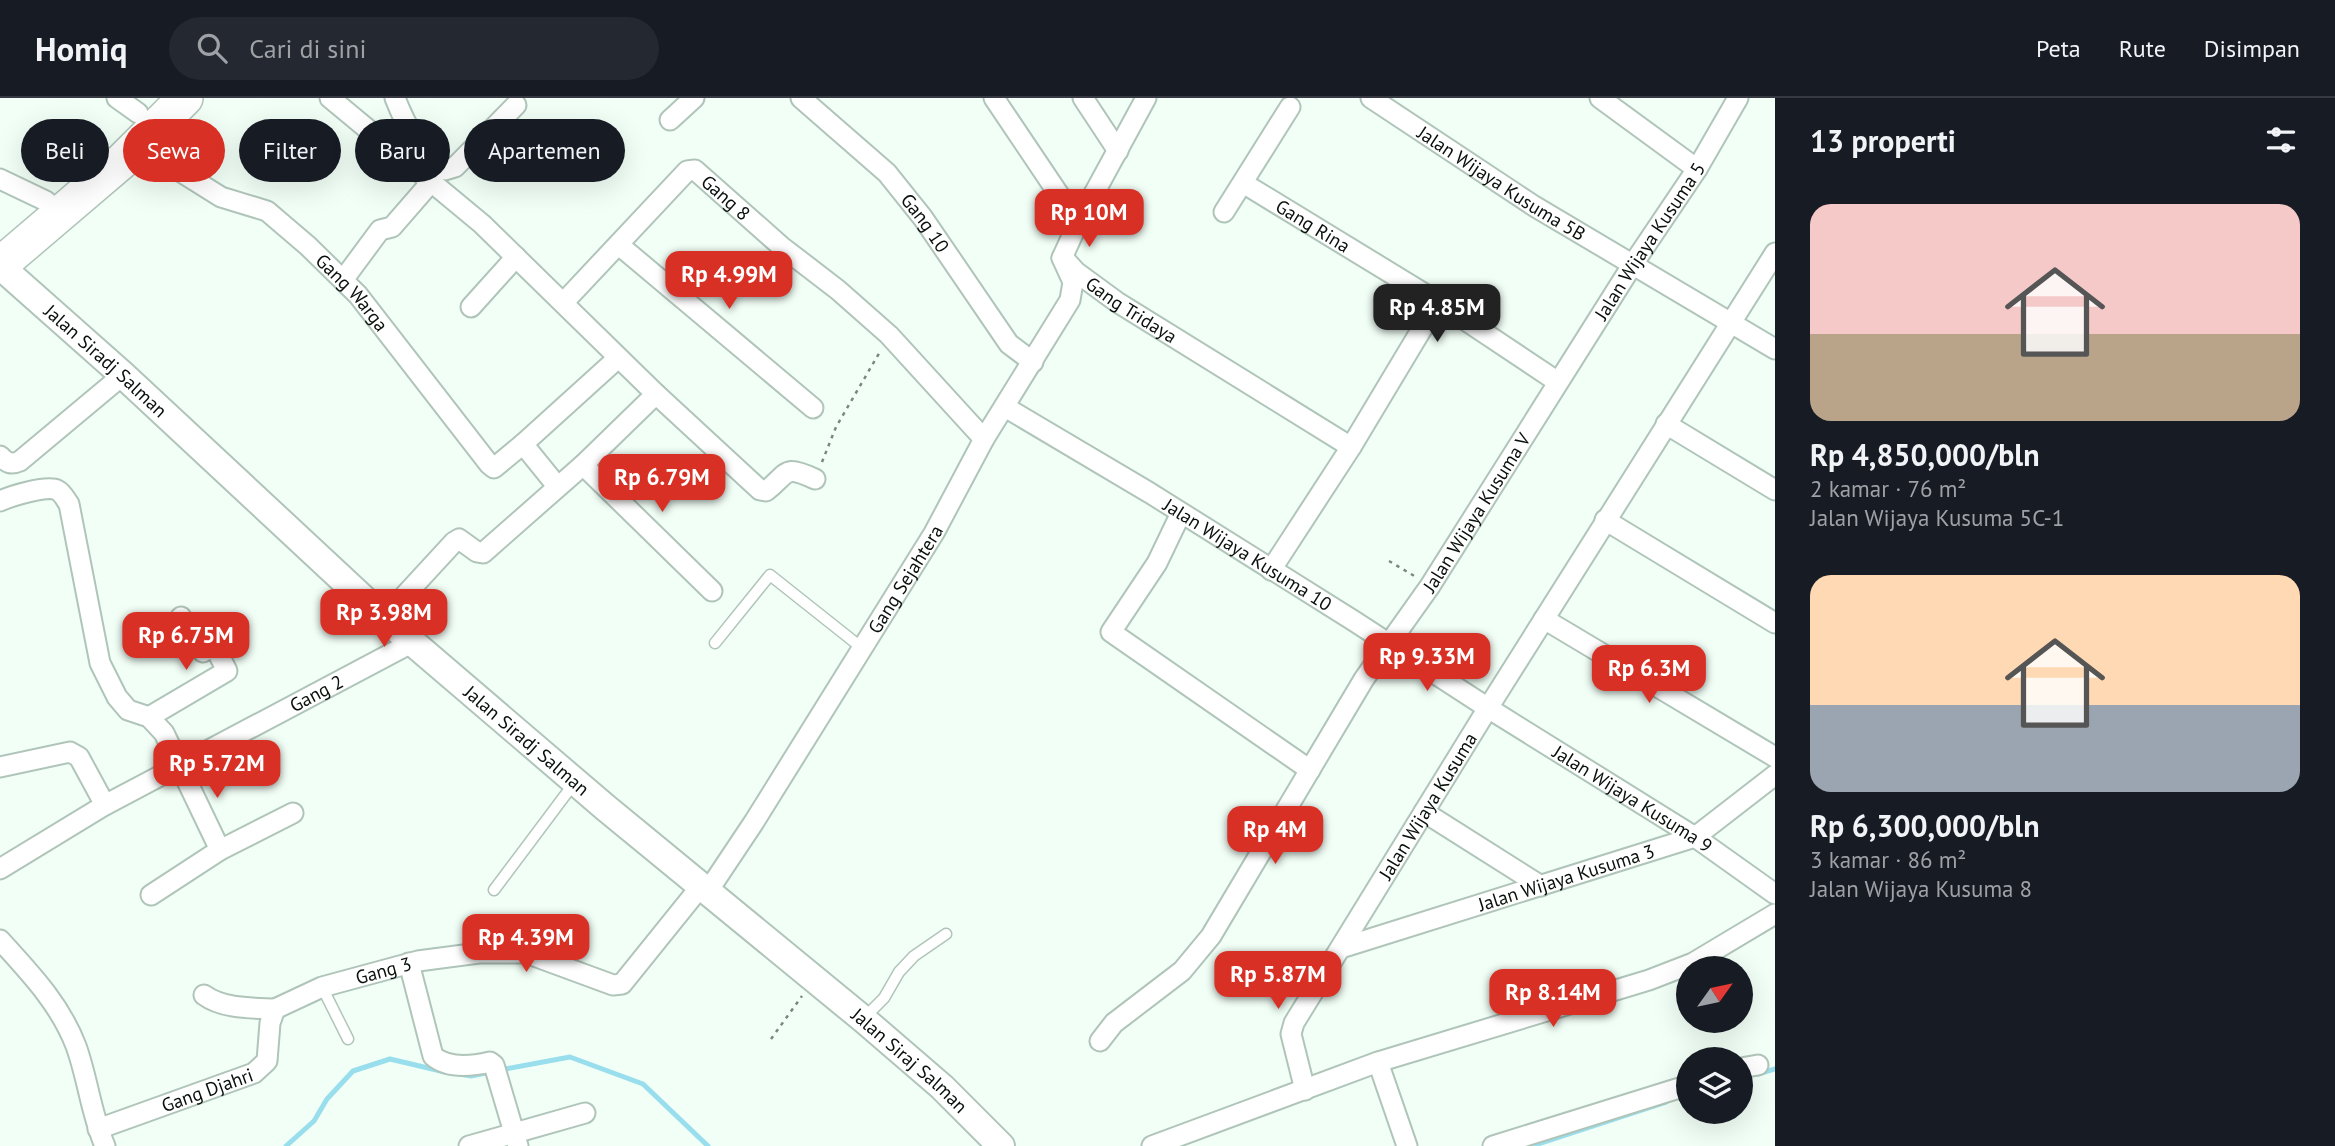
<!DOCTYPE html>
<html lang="id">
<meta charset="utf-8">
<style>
body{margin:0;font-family:"PT Sans",sans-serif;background:#242831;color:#f1f3f6;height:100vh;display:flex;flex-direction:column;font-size:26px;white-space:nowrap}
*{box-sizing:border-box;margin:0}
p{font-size:23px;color:#9ea1a6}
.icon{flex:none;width:38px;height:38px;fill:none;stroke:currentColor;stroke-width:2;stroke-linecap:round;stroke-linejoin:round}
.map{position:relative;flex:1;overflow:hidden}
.drawer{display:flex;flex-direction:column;background:#171b24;width:560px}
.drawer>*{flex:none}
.banner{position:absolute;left:21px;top:21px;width:665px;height:63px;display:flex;gap:14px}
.needle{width:46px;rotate:57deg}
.buttons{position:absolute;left:1676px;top:858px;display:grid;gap:14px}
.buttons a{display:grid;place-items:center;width:77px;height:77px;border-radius:50%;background:#171b24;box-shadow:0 7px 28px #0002;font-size:35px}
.price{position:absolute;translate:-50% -60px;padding:0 16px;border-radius:14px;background:#d93025;color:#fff;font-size:23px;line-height:46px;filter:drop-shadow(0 2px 4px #0008)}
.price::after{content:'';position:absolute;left:50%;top:42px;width:21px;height:16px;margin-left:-10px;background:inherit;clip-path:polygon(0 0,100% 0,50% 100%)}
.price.current{background:#222;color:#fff}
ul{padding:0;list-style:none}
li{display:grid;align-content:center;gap:14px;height:371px;padding:0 35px}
li span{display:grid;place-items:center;height:217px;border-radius:21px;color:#555}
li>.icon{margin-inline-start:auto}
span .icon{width:126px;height:126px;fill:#fffc;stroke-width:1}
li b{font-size:30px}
h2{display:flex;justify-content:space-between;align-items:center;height:84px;padding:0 35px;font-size:30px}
.pill{padding:0 24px;border-radius:32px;background:#171b24;box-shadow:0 7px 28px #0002;font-size:24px;line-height:63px}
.pill.current{background:#d93025;color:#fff}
header{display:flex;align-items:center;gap:42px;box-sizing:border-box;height:98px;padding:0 35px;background:#171b24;border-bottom:2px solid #363941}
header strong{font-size:33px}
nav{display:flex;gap:38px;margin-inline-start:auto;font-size:24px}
.search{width:490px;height:63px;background:#242831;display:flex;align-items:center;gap:18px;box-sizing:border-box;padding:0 24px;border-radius:38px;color:#9ea1a6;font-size:26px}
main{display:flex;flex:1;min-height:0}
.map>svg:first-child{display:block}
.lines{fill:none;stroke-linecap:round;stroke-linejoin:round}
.stream{stroke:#99deed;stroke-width:5}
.lane-casing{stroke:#b0c5b9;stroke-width:13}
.street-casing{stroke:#b0c5b9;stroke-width:23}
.secondary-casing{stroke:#b0c5b9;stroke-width:30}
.highway-casing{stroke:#b0c5b9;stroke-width:38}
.path{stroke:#7c8680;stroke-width:2.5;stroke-dasharray:3.5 5;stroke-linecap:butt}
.lane{stroke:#fff;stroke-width:10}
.street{stroke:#fff;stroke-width:19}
.secondary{stroke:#fff;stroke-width:26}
.highway{stroke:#fff;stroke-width:35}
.labels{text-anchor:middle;stroke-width:5;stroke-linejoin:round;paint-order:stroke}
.street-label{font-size:19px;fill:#09100c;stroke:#f2fff7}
</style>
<header>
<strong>Homiq</strong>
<div class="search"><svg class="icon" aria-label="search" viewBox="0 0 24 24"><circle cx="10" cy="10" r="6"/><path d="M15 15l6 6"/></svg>Cari di sini</div>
<nav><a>Peta</a><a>Rute</a><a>Disimpan</a></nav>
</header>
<main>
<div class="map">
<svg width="1775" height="1048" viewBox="0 0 1775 1048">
<rect width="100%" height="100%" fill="#f2fff7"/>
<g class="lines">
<path class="stream" d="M500,972L570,959L643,986L708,1048
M459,976L471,978L491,974
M1758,976L1775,971
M286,1048L314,1023L327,1001L353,973L390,961L449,975
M1532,1048L1666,1004"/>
<g class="lane-casing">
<path id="lane" d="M715,545L770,477L862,550
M494,792L575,684
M322,889L348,941
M863,921L884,900L899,874L914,858L946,836"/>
</g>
<g class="street-casing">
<g id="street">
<path d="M117,0L138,15"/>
<path d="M330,0L482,126L656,296L760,392L766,393C789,375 783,366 815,381"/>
<path d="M395,0C406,28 420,55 445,72L455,69L516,7"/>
<path id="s1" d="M801,0L887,75L923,120L1009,246L1033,264"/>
<path d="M994,0L1078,125"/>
<path d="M1083,0L1118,53"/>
<path id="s2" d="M1371,0L1534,108L1775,251"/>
<path d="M1600,0L1697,71"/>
<path d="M670,22L694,0"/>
<path id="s3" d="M138,47L221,99L267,113L308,148L358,197L489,366L494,370L523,346L618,260"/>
<path d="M0,81L46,103"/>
<path id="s4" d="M1243,85L1438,204L1558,284"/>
<path d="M1224,114L1290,9"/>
<path d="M619,147L813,310"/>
<path d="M1062,160L1078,125L1146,0"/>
<path id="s5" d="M1066,163L1076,174L1117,204L1351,349"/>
<path d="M343,182L380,132L392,129L432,83"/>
<path id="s6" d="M564,204L687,73L695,72L782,149L838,192L889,237L984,341"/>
<path d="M471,209L516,159"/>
<path id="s7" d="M1005,309L1150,395L1354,523L1488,610L1695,739L1775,796"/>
<path d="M1666,326L1775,392"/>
<path d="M523,346L557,388"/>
<path d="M0,358C7,365 11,367 20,363L123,277"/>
<path d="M583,367L712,493"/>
<path d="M0,403C11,398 47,387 57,392C63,395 65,401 69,406L100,565L117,599L128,612L149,619L164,635L220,752"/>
<path d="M1181,415L1157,465L1111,534L1310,672"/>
<path d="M1605,422L1775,525"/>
<path d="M1271,472L1351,349L1438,204"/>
<path d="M384,520L454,444L459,441L477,454L483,455L583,367L656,296"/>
<path d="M1544,521L1775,659"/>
<path d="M149,619L227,573L214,547L203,554L181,519"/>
<path d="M0,669L70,654L79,659L105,707"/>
<path d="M1424,714L1541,788"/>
<path id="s8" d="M0,771L105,707L413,544"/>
<path id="s9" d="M708,793L754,724L934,435L984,341L1070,202L1073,184L1062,160"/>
<path d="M151,797L220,752L293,715"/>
<path d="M0,842C30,875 60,906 76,948C88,981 91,1016 105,1048"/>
<path id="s10" d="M1341,850L1695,739L1775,677"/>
<path d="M409,865L433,958C448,971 473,968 490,964L494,967L518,1048"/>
<path d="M204,897C223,911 252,910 275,911"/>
<path id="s11" d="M1100,943L1114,925L1182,873L1211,838L1364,581L1430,488L1633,166L1697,71L1738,0"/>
<path d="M1378,964L1407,1048"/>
<path d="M1741,970L1758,967"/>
<path id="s12" d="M1305,992L1291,936L1294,925L1488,610L1775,155"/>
<path id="s13" d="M98,1031L254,975L267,963L270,925L275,911L322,889L418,863L479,855H526L613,887L622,886L701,788"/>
<path d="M469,1048L585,1015"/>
<path d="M1152,1048L1378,964L1649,882L1693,865L1775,816"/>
<path d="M1493,1048L1689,987"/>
</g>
</g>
<g class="secondary-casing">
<g id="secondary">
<path id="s14" d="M0,168L123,277L384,520L606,710L863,921L942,989L1001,1048"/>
</g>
</g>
<g class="highway-casing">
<path id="highway" d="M0,167L122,63L185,0"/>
</g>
<path class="path" d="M822,364L836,329L881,252
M1389,463L1416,479
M771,941L802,898"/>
<use href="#lane" class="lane"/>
<use href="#street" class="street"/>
<use href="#secondary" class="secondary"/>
<use href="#highway" class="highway"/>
</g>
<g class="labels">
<g class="street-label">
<text dy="7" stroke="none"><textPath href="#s2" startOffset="156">Jalan Wijaya Kusuma 5B</textPath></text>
<text dy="7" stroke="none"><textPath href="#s6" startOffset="229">Gang 8</textPath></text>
<text dy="7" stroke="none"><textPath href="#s1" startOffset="177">Gang 10</textPath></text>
<text dy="7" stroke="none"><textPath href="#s4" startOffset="82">Gang Rina</textPath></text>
<text dy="7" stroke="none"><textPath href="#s11" startOffset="976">Jalan Wijaya Kusuma 5</textPath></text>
<text dy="7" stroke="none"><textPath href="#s3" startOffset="264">Gang Warga</textPath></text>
<text dy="7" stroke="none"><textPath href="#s5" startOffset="82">Gang Tridaya</textPath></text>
<text dy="7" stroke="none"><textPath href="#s14" startOffset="142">Jalan Siradj Salman</textPath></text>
<text dy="7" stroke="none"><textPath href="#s11" startOffset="654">Jalan Wijaya Kusuma V</textPath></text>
<text dy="7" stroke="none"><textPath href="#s7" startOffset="284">Jalan Wijaya Kusuma 10</textPath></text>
<text dy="7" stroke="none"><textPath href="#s9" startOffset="369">Gang Sejahtera</textPath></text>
<text dy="7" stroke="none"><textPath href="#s8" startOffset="362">Gang 2</textPath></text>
<text dy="7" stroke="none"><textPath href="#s14" startOffset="709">Jalan Siradj Salman</textPath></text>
<text dy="7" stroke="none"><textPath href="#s7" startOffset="740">Jalan Wijaya Kusuma 9</textPath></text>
<text dy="7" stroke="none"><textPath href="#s12" startOffset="324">Jalan Wijaya Kusuma</textPath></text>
<text dy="7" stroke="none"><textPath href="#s10" startOffset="236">Jalan Wijaya Kusuma 3</textPath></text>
<text dy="7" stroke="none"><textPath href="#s13" startOffset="352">Gang 3</textPath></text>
<text dy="7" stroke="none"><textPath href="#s14" startOffset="1208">Jalan Siraj Salman</textPath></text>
<text dy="7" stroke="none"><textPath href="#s13" startOffset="116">Gang Djahri</textPath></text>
</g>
</g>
</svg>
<div class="buttons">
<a><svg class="needle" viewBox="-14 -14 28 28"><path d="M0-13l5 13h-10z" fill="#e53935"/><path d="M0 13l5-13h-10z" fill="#9ea1a6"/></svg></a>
<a><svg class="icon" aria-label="layers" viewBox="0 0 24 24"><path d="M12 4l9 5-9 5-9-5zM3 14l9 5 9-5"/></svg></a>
</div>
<b class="price" style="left:1089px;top:151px">Rp 10M</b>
<b class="price" style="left:729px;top:213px">Rp 4.99M</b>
<b class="price current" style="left:1437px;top:246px">Rp 4.85M</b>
<b class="price" style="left:662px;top:416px">Rp 6.79M</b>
<b class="price" style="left:384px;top:551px">Rp 3.98M</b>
<b class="price" style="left:186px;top:574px">Rp 6.75M</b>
<b class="price" style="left:1427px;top:595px">Rp 9.33M</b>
<b class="price" style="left:1649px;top:607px">Rp 6.3M</b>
<b class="price" style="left:217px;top:702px">Rp 5.72M</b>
<b class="price" style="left:1275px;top:768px">Rp 4M</b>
<b class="price" style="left:526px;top:876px">Rp 4.39M</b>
<b class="price" style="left:1278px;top:913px">Rp 5.87M</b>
<b class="price" style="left:1553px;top:931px">Rp 8.14M</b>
<div class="banner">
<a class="pill">Beli</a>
<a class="pill current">Sewa</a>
<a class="pill">Filter</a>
<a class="pill">Baru</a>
<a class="pill">Apartemen</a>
</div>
</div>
<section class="drawer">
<h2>13 properti<svg class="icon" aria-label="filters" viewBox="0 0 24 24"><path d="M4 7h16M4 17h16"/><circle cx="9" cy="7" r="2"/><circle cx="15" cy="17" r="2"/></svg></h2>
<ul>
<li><span style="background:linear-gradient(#f6c9c9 60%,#b9a48a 0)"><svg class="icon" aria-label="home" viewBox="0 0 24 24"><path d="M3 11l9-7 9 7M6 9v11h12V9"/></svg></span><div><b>Rp 4,850,000/bln</b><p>2 kamar · 76 m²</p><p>Jalan Wijaya Kusuma 5C-1</p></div></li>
<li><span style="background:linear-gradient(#ffd9b3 60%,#9aa5b1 0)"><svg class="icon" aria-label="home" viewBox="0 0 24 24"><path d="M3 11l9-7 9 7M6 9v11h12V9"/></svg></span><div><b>Rp 6,300,000/bln</b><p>3 kamar · 86 m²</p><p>Jalan Wijaya Kusuma 8</p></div></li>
</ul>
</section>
</main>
